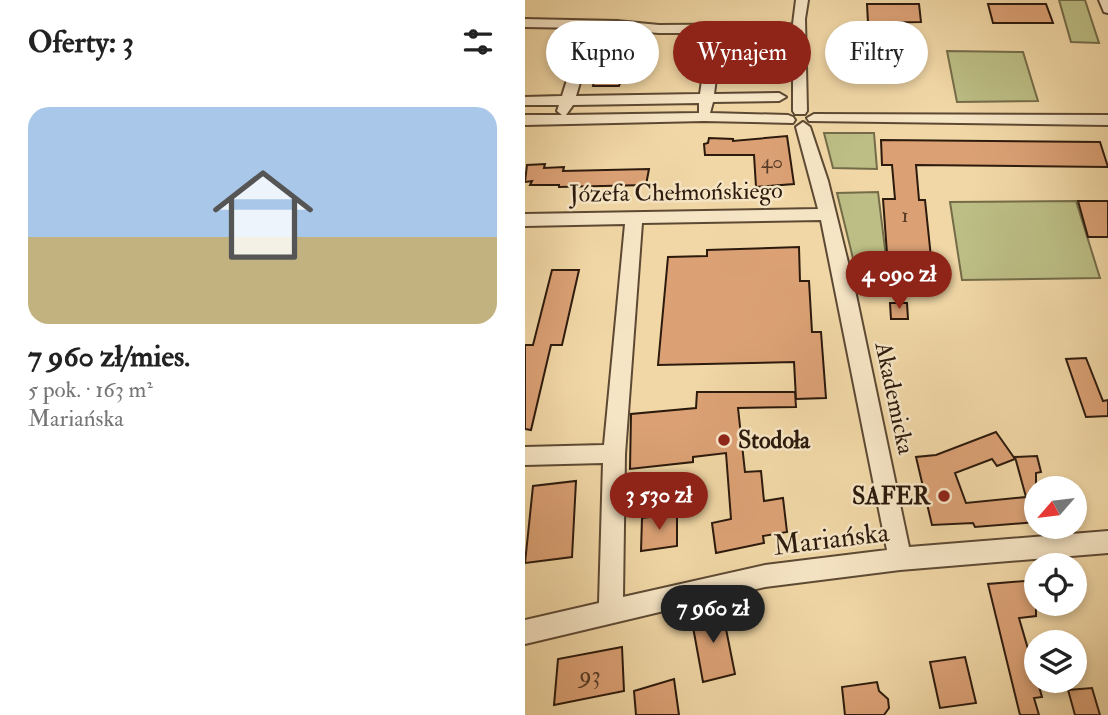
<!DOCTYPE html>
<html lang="pl">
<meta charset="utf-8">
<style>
body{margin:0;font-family:"IM FELL Double Pica",serif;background:#f6f6f6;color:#222;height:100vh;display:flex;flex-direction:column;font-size:26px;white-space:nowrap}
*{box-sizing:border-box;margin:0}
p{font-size:23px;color:#767676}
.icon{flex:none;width:38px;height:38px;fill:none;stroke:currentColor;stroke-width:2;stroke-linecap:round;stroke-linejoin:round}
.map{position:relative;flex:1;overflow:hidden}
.sheet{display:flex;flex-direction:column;background:#fff;width:525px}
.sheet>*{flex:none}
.top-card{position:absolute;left:21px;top:21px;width:457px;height:63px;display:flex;gap:14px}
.needle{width:46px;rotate:242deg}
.fabs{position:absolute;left:499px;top:476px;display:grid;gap:14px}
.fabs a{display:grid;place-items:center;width:63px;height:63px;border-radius:50%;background:#fff;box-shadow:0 4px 10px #0003;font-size:35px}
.price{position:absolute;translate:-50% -60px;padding:0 16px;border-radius:24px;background:#8f2418;color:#fff;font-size:23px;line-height:46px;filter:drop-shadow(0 2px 4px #0008)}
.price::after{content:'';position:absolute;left:50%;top:42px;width:21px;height:16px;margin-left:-10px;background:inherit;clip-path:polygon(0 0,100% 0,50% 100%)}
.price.selected{background:#222;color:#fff}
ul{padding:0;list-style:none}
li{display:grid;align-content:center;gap:14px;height:371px;padding:0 28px}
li+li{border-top:2px solid #e0e0e0}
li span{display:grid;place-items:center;height:217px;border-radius:21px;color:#555}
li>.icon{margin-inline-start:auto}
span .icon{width:126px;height:126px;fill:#fffc;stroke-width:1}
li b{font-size:30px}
h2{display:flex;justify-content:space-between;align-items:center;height:84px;padding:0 28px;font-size:30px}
.chip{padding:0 24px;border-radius:32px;background:#fff;box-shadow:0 4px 10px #0003;font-size:24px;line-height:63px}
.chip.selected{background:#8f2418;color:#fff}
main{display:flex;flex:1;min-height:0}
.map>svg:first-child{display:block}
.green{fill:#bcbe85;stroke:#746c49;stroke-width:2}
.building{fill:#dba175;stroke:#2c1a0d;stroke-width:2}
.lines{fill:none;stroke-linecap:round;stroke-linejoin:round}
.street-casing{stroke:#5d4933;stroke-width:4}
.street{fill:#f6e5c5;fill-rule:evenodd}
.poi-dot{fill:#8f2418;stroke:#f6e5c5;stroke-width:2.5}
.labels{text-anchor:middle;stroke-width:5;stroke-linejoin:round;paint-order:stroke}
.number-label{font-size:21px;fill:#583c27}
.street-label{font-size:24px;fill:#2c1a0d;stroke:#f6e5c5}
.poi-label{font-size:24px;font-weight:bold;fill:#2c1a0d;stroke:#f6e5c5;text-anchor:start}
.near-number-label{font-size:24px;fill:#583c27}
.near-street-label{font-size:28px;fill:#2c1a0d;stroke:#f6e5c5}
</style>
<main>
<section class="sheet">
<h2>Oferty: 3<svg class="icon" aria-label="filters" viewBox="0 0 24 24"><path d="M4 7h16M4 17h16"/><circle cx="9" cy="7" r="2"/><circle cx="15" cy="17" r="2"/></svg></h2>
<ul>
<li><span style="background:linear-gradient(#a9c7e8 60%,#c2b280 0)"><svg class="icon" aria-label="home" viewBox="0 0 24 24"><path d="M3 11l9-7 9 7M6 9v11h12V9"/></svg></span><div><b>7 960 zł/mies.</b><p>5 pok. · 163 m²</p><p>Mariańska</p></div></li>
</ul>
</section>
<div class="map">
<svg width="583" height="715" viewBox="0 0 583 715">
<rect width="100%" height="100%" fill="#f1d7a6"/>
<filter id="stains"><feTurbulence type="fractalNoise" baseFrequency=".00286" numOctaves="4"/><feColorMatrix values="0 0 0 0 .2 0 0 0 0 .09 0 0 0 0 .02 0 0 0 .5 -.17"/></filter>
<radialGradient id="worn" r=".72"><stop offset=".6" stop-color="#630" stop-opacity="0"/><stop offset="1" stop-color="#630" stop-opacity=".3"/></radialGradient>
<path class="green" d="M534,0H560L574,43L546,42Z
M422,51L498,52L513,101L432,102Z
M299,133H349L352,169L308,168Z
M353,192L364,281L334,283L312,193Z
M551,201L575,278L437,280L425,202Z"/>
<path class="building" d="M342,4H394L396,22L343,23Z
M463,4H521L528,23H468Z
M83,32L98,33L95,42L107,43L95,64H102L94,86H68L70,78H67Z
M204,39H239L236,81H209L210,72H199Z
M262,136L269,184L231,187L229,155H180L179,144L183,143L184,138L208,139V141Z
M356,140L575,142L583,167L391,165L394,200H400L407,267H363L358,199H370L367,165H357Z
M20,164L19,168L39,167L38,171L124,169L121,185L34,187V185H5L7,181L0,182L2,165Z
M553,201H583V237H563Z
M274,247L275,281H284L287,332H296L301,398L271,399L269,362L133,365L143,257L182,256V250Z
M27,270H54L37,345H26L6,430L0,429V345H8Z
M365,303H382L383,319H366Z
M561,358L578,401L583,400V416L561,417L541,359Z
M172,392H270L271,407L213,408L220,472L236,471L239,501L258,498L262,532L238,536L239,543L191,553L187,523L206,519L201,453L168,457V462L105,469L106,414L171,408Z
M471,432L490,459L472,466L467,459L430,473L441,503L501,497L490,457L512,456L516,472L511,473V522L450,527L448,523L407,525L391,457L411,455Z
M51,481L47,557L0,563L8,486Z
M152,513V546L116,551L117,518Z
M511,580V616L494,618L517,697L509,698L514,715H495L463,584Z
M197,609L210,674L178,682L166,616Z
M97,647L99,691L29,705L33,659Z
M440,657L451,703L415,708L405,662Z
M149,679L154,715H111L109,691Z
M352,682L354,691L363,699L364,708L359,715H320L317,687Z
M567,688L575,715H550L543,690Z"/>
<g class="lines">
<g class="street-casing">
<path id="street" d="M271,0H283L280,19L282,111L280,114H270L268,111V32H197L189,94L254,93L261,97L254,101L188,102L185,113L263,115L268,117L270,120L268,123L179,121L0,125V115H37L32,111L34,105H0V97L37,96L58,28L0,27V19L92,21L134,25L268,24ZM71,28L134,33H184L175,94L51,96ZM174,103V113L41,115L48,105Z
M574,0H583V13L579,12Z
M289,114L583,115V125L284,121L282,118Z
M278,122L285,127L303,181L331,295L384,547L583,531V553L375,570L240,587L0,644V620L74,603L78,463L0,465V447L79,445L100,224L0,226V214L293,209L271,127ZM296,220L362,550L240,565L98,597L100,454L117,223Z"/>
</g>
<use href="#street" class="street"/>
</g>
<g class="poi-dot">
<circle cx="199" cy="440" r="7"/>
<circle cx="419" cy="496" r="7"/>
</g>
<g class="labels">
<g class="number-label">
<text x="247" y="168">40</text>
<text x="380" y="222">1</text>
</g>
<g class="street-label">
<text transform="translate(151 192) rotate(-1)" y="8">Józefa Chełmońskiego</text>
<text transform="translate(370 398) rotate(78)" y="8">Akademicka</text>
</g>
<g class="poi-label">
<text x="213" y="448">Stodoła</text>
<text x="405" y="504" text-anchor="end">SAFER</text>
</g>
<g class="near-number-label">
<text x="65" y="683">93</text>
</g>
<g class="near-street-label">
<text transform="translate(306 538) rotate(-7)" y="10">Mariańska</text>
</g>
</g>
<rect width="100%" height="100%" filter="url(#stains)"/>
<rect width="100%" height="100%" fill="url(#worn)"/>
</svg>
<div class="fabs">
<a><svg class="needle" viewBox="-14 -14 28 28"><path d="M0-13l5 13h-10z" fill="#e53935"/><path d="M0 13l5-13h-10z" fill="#767676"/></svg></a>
<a><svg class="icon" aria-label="locate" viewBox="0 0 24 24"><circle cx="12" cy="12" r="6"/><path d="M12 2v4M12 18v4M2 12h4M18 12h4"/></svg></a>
<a><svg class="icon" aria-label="layers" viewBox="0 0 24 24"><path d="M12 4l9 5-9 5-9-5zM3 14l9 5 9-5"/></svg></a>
</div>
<b class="price" style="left:374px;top:311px">4 090 zł</b>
<b class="price" style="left:134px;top:532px">3 530 zł</b>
<b class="price selected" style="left:188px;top:645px">7 960 zł</b>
<div class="top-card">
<a class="chip">Kupno</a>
<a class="chip selected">Wynajem</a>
<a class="chip">Filtry</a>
</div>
</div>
</main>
